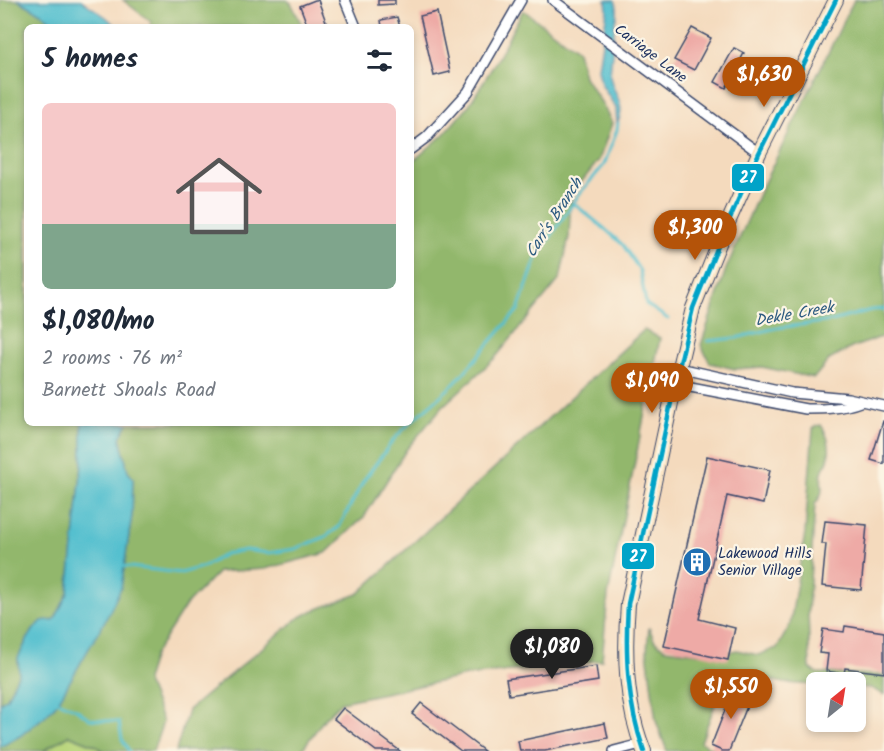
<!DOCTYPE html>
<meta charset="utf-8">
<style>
body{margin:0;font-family:Kalam,sans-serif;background:#f6f6f7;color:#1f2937;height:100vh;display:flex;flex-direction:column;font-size:22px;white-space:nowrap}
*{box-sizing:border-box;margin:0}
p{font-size:20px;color:#747a83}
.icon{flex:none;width:33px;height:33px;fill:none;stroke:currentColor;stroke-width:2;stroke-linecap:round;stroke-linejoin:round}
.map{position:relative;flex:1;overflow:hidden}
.sheet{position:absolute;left:24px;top:24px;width:390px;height:402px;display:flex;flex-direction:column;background:#fff;border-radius:9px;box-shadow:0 3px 9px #0003}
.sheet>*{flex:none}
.needle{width:39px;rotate:30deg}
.fabs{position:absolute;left:806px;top:672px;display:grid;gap:12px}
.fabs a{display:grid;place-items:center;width:60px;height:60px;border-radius:9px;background:#fff;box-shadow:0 3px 9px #0003;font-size:30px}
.price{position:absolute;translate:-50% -51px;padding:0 14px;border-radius:21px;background:#b45309;color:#fff;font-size:20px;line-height:39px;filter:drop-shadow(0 2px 3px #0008)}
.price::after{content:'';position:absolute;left:50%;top:36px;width:18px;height:14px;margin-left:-9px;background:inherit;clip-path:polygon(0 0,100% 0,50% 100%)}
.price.on{background:#222;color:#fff}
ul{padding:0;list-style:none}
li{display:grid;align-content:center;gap:12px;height:318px;padding:0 18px}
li+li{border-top:2px solid #e0e1e3}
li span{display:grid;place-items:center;height:186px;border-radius:9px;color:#555}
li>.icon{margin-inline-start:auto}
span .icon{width:108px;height:108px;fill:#fffc;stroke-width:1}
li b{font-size:26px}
h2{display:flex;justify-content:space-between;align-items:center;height:72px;padding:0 18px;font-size:26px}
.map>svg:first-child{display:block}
.green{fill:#b9d67d;stroke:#6a826e;stroke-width:1.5}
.forest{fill:#92b76c;stroke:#567365;stroke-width:1.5}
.water{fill:#55c0cf;stroke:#387896;stroke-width:1.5}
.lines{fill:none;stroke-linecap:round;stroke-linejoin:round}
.stream{stroke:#55c0cf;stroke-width:3}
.building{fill:#eeaaa6}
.street-casing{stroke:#3c496c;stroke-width:12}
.secondary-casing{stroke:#3c496c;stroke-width:16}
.street{stroke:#fff;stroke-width:9}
.secondary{stroke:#fce5c4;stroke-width:14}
.bus-1-casing{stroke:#fcf5e5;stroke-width:9}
.bus-1{stroke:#01a3c8;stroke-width:4.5}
.labels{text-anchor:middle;stroke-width:4.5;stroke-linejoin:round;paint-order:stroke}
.street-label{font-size:15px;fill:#1b2f5e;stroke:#fcf5e5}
.poi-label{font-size:15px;fill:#1b2f5e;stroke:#fcf5e5;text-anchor:start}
.water-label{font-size:16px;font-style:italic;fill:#2c5a80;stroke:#fcf5e5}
.line-badge{stroke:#fcf5e5;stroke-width:2}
.badge-label{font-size:16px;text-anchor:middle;font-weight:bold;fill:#fff}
</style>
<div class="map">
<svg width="884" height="751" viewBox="0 0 884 751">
<rect width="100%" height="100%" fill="#fcf5e5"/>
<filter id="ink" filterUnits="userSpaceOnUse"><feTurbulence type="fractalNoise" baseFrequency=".0167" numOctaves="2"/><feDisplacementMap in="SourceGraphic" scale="12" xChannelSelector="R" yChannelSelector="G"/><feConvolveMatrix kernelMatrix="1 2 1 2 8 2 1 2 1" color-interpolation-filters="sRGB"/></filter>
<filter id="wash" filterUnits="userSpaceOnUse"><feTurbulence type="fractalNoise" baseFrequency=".008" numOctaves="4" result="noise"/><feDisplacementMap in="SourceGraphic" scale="24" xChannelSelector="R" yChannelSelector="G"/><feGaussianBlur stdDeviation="1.35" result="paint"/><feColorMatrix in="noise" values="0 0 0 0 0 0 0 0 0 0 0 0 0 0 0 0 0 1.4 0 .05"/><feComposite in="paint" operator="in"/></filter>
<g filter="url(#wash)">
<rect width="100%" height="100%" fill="#f4dabd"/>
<path class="green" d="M69,735L97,746L104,751H43Z"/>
<path class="forest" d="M0,0H18L41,13L59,27H27V423H82V465L68,593L55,619L34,629L27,640L18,658L19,673L7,698L0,703Z
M123,0H287L291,3L303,27H150L151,22Z
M854,0H884V336L851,348L829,360L814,378L762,367L735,369L710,363L701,345L726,269L762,187Z
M523,10L578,51L584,77L601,102L612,123L599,160L571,195L569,237L560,279L495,358L442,407L406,450L364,517L326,553L265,569L218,572L186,605L154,655L146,680L163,722L153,751H104L97,746L69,735L43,751H0V747C20,737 38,723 54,707L121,588L132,515L133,478L128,472L120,437L128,423H411V163L444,134L469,105L492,68Z
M644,330L660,338L608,595L602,660L467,676L341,702L325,718L301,751H176L188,710L297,619L312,611L358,594Z
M821,425C829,437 832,449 827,463C825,466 823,468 822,472C819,485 827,490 815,504L808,612L810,668L817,673L884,675V695L871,688L855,687V682H816V685L785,683L748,676L733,682L724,680L701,742L716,751H667L656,721L647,651L649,627L654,640L665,649L714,655L737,650L758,655L777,648L790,625L805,533L813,429L816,426Z"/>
<path class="water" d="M18,0H81L106,17L117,27H59L41,13Z
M606,0H615C618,7 618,14 615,21L610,75C612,94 628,104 617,124L616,108L601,84L598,69L607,10Z
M82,423H128L120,437L128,472L133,478L132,515L121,588L106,619L58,702L45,716L20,736L0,747V703L7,698L19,673L18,658L27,640L34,629L42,621L47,620L52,621L55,619L68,593L82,465Z"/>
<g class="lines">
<path class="stream" d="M573,203L605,229L623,245L640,271L646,304L668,319
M708,341L736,338L776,328L832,321L871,310L884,309
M411,422L455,383L518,310L537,257L580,193L604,165L617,130L618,123
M121,566L181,573L205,566L225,554L246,550L268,553L295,549L325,537L339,527L364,480L394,439L410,423
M55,702L58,701L76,709L90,719L119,722L122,739L129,751"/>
</g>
<g id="blocks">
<path class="building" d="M315,0H318L328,27H308L300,6Z
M378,0H395V4L378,5Z
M437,12L450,72L434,76L420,16Z
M397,17L400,27H382L381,20Z
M692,28L711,38L694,70L674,60Z
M734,48L744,53L726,88L715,82Z
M883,421H884V464L871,460Z
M707,456L770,470L763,504L727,496L699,619L735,628L728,660L664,646Z
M825,521L867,525L861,590L822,586L826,544H822Z
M845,626L884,632V673L845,668L844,674L826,671L828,654L819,653L823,629L844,632Z
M596,666L598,681L509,695L506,679Z
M734,687L752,694L729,751H722L711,746Z
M421,703L484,751H461L412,714Z
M343,708L400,751H376L334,719Z
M605,723L608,738L545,751H520L518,741Z"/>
</g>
</g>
<g filter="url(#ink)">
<use href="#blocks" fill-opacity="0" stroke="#3c496c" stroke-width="1.5"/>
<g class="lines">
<g class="street-casing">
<path id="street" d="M345,0L356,27
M553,0L759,153
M411,149L427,137L468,92L521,0
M679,368L792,393L848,398L884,406
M675,384L806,409C825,409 842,409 860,402
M614,751L641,744"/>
</g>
<g class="secondary-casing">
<path id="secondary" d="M644,751C625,705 624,653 628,604L675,384L693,308L722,236L759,153L836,0"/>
</g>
<use href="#street" class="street"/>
<use href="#secondary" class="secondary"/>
<g class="bus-1-casing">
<path id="bus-1" d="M644,751C627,703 625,655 628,604L675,384L693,308L722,236L759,153L836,0"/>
</g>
<use href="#bus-1" class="bus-1"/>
</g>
</g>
<defs>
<g id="building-disc" transform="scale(1.5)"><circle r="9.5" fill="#1f6fb2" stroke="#fcf5e5"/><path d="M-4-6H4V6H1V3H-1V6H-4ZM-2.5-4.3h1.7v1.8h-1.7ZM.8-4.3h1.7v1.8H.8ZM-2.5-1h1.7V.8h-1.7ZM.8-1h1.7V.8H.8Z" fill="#fff"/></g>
</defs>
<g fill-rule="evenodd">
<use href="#building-disc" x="697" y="562"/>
</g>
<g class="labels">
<g class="street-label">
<text transform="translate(651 53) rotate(37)" y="5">Carriage Lane</text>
</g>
<g class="poi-label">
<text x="718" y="558">Lakewood Hills<tspan x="718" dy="17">Senior Village</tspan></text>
</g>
<g class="water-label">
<text transform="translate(553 217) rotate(-57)" y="6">Carr's Branch</text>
<text transform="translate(794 313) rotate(-10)" y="6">Dekle Creek</text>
</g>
</g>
<g class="line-badge">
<rect x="731" y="163" width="34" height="29" rx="6" fill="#01a3c8"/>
<rect x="621" y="542" width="34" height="28" rx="6" fill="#01a3c8"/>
</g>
<g class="badge-label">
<text x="748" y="183">27</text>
<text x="638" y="562">27</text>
</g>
</svg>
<div class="fabs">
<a><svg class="needle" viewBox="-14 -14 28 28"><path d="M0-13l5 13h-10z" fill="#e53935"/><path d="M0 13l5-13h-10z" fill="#747a83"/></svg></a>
</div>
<b class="price" style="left:764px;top:108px">$1,630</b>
<b class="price" style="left:695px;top:261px">$1,300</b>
<b class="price" style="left:652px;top:414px">$1,090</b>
<b class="price on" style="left:552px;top:680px">$1,080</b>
<b class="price" style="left:731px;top:720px">$1,550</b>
<section class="sheet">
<h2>5 homes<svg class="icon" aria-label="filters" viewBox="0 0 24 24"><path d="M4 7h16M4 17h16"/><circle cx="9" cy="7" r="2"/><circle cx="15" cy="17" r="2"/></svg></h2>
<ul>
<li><span style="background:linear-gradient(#f6c9c9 65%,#7fa58c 0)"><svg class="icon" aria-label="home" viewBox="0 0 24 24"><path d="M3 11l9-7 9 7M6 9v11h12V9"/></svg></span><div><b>$1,080/mo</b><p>2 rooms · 76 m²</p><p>Barnett Shoals Road</p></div></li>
</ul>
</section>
</div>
